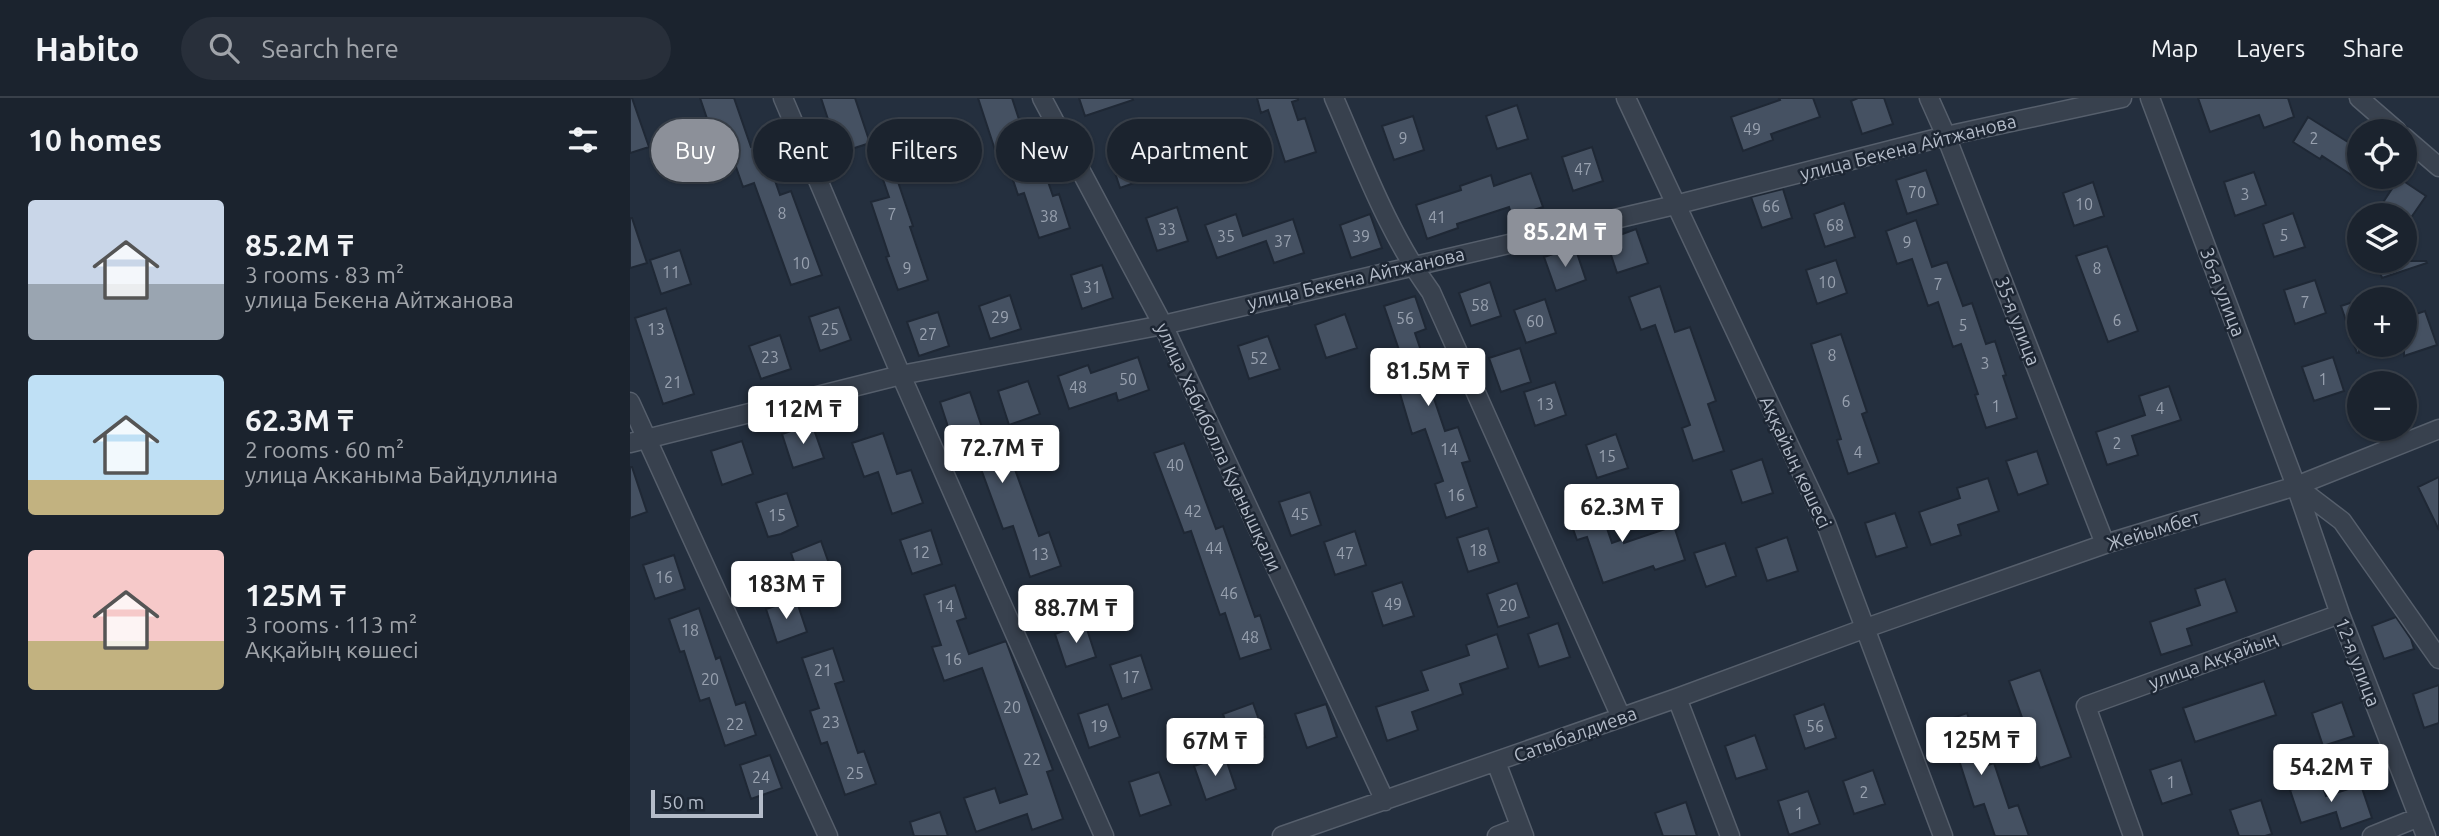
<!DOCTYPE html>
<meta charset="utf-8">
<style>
body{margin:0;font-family:Ubuntu,sans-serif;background:#282f3a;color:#f1f3f6;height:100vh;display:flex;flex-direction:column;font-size:26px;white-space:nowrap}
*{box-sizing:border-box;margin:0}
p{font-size:23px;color:#a0a4aa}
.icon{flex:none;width:38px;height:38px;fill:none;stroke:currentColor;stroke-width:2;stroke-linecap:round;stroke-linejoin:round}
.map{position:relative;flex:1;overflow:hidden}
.details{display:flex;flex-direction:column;background:#1b232e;width:630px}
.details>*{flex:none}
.banner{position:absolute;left:21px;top:21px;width:665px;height:63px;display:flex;gap:14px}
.tools{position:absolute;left:1717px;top:21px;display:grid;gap:14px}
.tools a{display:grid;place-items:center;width:70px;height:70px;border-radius:50%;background:#1b232e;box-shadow:0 2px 5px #0004,0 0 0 2px #39404a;font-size:35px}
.scale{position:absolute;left:21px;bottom:18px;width:112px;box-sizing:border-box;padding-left:7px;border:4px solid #b4bcc9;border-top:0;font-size:19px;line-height:24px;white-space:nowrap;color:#b4bcc9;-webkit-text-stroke:5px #1d2633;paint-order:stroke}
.price{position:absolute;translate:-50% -60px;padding:0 16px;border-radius:7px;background:#fff;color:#222;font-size:23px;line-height:46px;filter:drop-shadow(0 2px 4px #0008)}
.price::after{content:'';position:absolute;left:50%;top:42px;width:21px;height:16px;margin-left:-10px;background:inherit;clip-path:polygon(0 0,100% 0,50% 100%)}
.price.selected{background:#8c9099;color:#fff}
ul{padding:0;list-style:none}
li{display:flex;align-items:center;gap:21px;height:175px;padding:0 28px}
li span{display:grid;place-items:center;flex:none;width:196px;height:140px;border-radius:7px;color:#555}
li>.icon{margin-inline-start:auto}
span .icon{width:84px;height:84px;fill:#fffc;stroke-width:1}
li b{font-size:30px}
h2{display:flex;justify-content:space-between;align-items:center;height:84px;padding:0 28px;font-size:30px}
.pill{padding:0 24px;border-radius:32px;background:#1b232e;box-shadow:0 2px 5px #0004,0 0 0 2px #39404a;font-size:24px;line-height:63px}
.pill.selected{background:#8c9099;color:#fff}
header{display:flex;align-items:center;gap:42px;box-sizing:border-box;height:98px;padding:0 35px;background:#1b232e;border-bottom:2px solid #39404a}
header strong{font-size:33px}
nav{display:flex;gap:38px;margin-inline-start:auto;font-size:24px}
.search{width:490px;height:63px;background:#282f3a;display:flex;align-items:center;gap:18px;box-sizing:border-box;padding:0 24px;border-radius:38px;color:#a0a4aa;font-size:26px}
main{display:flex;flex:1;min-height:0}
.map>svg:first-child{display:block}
.building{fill:#455162;stroke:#1f2835;stroke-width:2}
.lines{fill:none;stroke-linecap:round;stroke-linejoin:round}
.minor-casing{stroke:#565f6c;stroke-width:21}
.minor{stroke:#38414e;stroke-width:18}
.labels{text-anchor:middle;stroke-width:5;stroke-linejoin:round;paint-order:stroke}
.number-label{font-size:16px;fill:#98a1af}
.street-label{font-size:19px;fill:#b4bcc9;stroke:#1d2633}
</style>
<header>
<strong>Habito</strong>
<div class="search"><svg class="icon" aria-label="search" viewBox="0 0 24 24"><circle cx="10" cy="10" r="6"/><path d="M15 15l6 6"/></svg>Search here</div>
<nav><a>Map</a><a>Layers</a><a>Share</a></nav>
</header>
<main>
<section class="details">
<h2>10 homes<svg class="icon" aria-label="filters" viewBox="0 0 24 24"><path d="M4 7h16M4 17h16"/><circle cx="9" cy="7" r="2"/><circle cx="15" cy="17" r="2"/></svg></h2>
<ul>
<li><span style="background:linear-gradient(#c9d6e8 60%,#9aa5b1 0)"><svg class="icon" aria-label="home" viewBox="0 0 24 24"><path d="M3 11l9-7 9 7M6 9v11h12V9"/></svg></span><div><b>85.2M ₸</b><p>3 rooms · 83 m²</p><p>улица Бекена Айтжанова</p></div></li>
<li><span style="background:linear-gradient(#bfe0f5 75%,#c2b280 0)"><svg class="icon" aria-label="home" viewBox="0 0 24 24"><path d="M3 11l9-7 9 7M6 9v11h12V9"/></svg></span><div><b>62.3M ₸</b><p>2 rooms · 60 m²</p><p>улица Акканыма Байдуллина</p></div></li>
<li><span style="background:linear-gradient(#f6c9c9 65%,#c2b280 0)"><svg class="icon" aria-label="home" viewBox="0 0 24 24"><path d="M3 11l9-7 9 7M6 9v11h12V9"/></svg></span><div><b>125M ₸</b><p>3 rooms · 113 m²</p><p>Аққайың көшесі</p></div></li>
</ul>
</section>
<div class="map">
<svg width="1809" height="738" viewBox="0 0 1809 738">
<rect width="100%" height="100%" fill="#242f3e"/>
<path class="building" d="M0,0H2L19,49L0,55Z
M70,0H104L121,49L132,45L150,97L161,93L192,177L161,187L124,85L113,89L99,49L88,53Z
M191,0H225L240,45L209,55Z
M348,0H382L400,55L407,52L423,98L429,96L440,130L409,140L394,95L388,97L374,55L367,58Z
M449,0H502L503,2L455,18Z
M627,0H668V2L662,4L668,22L675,20L686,54L655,64L638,12L631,15Z
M1149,0H1183L1190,19L1141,36L1143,42L1113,53L1101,19L1150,2Z
M1228,0H1254L1263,26L1232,36L1221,3Z
M1568,0H1658L1664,19L1634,30L1629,17L1580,34Z
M887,7L898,41L867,51L856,18Z
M783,18L794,52L764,62L752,28Z
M1678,19L1729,51V82L1692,58L1690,61L1663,44Z
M273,42L285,76L267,81L283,128L280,129L298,182L268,192L256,159L259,158L241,104L259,99L243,52Z
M509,45L521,79L490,90L479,56Z
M962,49L973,83L943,93L932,59Z
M1296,72L1308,106L1277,116L1266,82Z
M1624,74L1636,107L1605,118L1594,84Z
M901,75L913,109L882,119L879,109L827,126L828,130L797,141L786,107L831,92L830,88L861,77L864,88Z
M1769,80L1796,98L1778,124L1774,122V117H1768L1752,106Z
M1463,84L1474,118L1444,128L1433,95Z
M1153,91L1162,120L1132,130L1121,99Z
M1214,105L1225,139L1195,149L1184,116Z
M547,109L558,143L527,153L516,120Z
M1663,115L1675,149L1644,159L1633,126Z
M606,116L613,138L663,121L674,155L644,165L636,143L587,160L575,127Z
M740,116L752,150L721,160L710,127Z
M0,120H2L17,165L0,170Z
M1286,122L1302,169L1317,164L1333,208L1342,205L1356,246L1365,243L1376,277L1373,278L1387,320L1356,330L1345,297L1348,296L1331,246L1323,249L1308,204L1298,208L1282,161L1267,166L1256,133Z
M1006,131L1018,165L987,175L976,142Z
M1477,148L1508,233L1478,244L1446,158Z
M945,149L956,182L926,193L914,159Z
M50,152L61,186L31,196L20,162Z
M1206,162L1217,195L1187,206L1176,172Z
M1746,163H1796L1797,165L1752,180Z
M472,167L483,200L452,211L441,177Z
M1685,182L1696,215L1665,226L1654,192Z
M860,184L871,218L841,228L829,195Z
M1030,188L1045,234L1060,229L1086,303L1078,306L1094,353L1063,363L1052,330L1060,327L1025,227L1011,232L999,199Z
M380,197L391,231L360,241L349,208Z
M785,198L796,231L785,235L802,285L799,286L815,333L828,329L840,363L832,365L847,409L816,420L805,386L813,383L795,331L782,336L760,262L771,258L754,208Z
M915,201L926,235L896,245L884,212Z
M1729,202V255H1727L1711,208Z
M209,209L221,242L190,253L179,219Z
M36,210L64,296L33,306L5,220Z
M1795,213L1807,247L1774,258V220Z
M308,214L319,248L289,258L277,224Z
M715,216L727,250L696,260L685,227Z
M1211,236L1237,314L1232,316L1249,365L1218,376L1207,342L1211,341L1181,246Z
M150,237L161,271L131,281L119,248Z
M638,238L650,271L619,281L608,248Z
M890,250L901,284L871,294L859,260Z
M508,259L519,292L488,303L486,295L439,311L428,278L458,267L461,275Z
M1703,259L1714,293L1684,303L1672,269Z
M398,283L410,316L379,327L368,293Z
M925,284L936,317L905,328L894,294Z
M1539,288L1551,322L1502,338L1508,357L1477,367L1466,334L1515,317L1509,298Z
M340,294L358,347L374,341L409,438L419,434L431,468L400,479L383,428L373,431L337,333L321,338L310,304Z
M182,326L194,360L163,370L152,336Z
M253,335L267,376L281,372L293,405L262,416L248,374L234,379L222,345Z
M986,336L998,370L967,380L956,347Z
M112,343L123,376L92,387L81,353Z
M554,345L586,431L593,428L625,519L630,517L641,551L610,561L595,515L590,517L561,433L554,435L524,355Z
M1407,353L1418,386L1388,397L1376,363Z
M1132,361L1143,395L1112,405L1101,372Z
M0,369H2L17,414L0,420Z
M1809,379V432L1788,389Z
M1358,380L1369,413L1328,427L1331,437L1301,447L1289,414L1330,400L1327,390Z
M680,394L691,427L661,438L649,404Z
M157,395L168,428L151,436L138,439L126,405Z
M966,398L982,445L993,441L994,445L1044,428L1055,462L1025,472L1023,468L973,485L957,439L947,442L935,409Z
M1265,415L1277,449L1246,459L1235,425Z
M858,430L869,464L838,474L827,440Z
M301,432L312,466L282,476L270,442Z
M725,433L736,467L705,477L694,444Z
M1157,439L1168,473L1137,483L1126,450Z
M191,443L203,477L172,487L161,455Z
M1095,445L1106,478L1076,489L1064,455Z
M44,457L55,491L25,501L13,467Z
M1595,481L1607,514L1557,531L1562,547L1531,557L1520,524L1570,507L1565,491Z
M772,484L784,518L753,528L742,494Z
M887,485L899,519L868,529L857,496Z
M325,487L336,520L327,523L339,556L376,543L423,672L417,674L433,721L402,732L397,716L346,734L334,700L365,690L370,705L397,696L352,570L314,583L302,549L311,547L294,497Z
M166,501L177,534L147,545L136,511Z
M69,510L86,561L90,559L106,607L115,604L126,637L95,648L79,600L70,603L54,553L50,554L39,521Z
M1766,519L1781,541L1784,551L1754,561L1742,528Z
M455,525L466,559L436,569L425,536Z
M928,525L940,559L909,569L898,536Z
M867,536L878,570L830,586L833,596L782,614L788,632L757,643L746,609L798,592L791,573L839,557L836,547Z
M203,550L214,583L205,586L228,655L234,653L246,686L215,697L197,644L191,646L180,613L189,610L172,560Z
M511,557L522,591L492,601L480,567Z
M1410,572L1441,659L1410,670L1379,583Z
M1634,583L1646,617L1565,644L1553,610Z
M1809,587V625L1794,630L1783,596Z
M1712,604L1724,638L1693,648L1682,615Z
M623,605L635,639L604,649L593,616Z
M478,606L490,639L459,650L448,616Z
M696,606L707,639L677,650L665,616Z
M1194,606L1206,640L1175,651L1164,617Z
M1337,615L1355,668L1364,665L1379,710L1388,707L1399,738H1365L1354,706L1344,709L1327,656L1318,659L1306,626Z
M1125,637L1137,671L1106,681L1095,648Z
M140,657L152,690L121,701L110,667Z
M595,658L606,691L576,702L564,668Z
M1551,662L1562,696L1532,706L1520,672Z
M1243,672L1255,706L1224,716L1213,683Z
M529,674L541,707L510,718L499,684Z
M1690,681L1696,698L1731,687L1742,720L1711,731L1706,714L1671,725L1660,692Z
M1178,693L1190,726L1159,737L1148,703Z
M1631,702L1642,736L1635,738H1609L1600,712Z
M1056,704L1067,738H1033L1025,715Z
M310,714L318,738H284L280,724Z"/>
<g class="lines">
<g class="minor-casing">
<path id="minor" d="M153,0L271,277L474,738
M412,0L533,227L755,703
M704,0C733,66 758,135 801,194L991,619
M996,0L1196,426L1313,738
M1299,0L1316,38L1475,446
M1520,0L1666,388L1710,516L1796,738
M1729,0L1767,33
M1774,39L1809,69
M0,304L198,738
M0,345L271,277L533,227L1045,107L1316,38L1492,0
M1666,388L1712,423L1809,561
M1047,600L1100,738
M866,664L894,738
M652,738L1047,600L1236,530L1475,446L1666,388L1809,331
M867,738L890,729
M1503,738L1456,608L1710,516
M1742,738L1789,719"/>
</g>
<use href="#minor" class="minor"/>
</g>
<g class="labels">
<g class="number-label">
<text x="1122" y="37">49</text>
<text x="773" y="46">9</text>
<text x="1684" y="46">2</text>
<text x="953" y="77">47</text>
<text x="1287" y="100">70</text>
<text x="1615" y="102">3</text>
<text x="1454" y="112">10</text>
<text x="1141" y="114">66</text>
<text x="152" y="121">8</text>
<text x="262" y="122">7</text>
<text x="419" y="124">38</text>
<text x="807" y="125">41</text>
<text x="1205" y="133">68</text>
<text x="537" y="137">33</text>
<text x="1654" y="143">5</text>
<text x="596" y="144">35</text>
<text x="731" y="144">39</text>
<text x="653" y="149">37</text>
<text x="1277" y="150">9</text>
<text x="171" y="171">10</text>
<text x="277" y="176">9</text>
<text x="1467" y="176">8</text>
<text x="41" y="180">11</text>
<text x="1197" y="190">10</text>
<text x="1308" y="192">7</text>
<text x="462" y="195">31</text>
<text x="1675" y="210">7</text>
<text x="850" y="213">58</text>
<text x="370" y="225">29</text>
<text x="775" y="226">56</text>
<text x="1487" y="228">6</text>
<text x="905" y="229">60</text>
<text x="1333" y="233">5</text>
<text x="26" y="237">13</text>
<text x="200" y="237">25</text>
<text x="298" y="242">27</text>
<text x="1202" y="263">8</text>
<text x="140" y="265">23</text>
<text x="629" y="266">52</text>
<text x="1355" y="271">3</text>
<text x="498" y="287">50</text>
<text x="1693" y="287">1</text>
<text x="43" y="290">21</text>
<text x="448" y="295">48</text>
<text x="1216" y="309">6</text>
<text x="915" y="312">13</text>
<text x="1366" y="314">1</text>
<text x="1530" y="316">4</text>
<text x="1487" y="351">2</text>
<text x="819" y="357">14</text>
<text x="1228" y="360">4</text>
<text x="977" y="364">15</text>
<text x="545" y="373">40</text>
<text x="826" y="403">16</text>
<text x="563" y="419">42</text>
<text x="670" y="422">45</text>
<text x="147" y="423">15</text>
<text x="584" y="456">44</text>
<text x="848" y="458">18</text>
<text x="291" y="460">12</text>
<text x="715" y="461">47</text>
<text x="410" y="462">13</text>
<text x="34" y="485">16</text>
<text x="599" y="501">46</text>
<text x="763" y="512">49</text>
<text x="878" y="513">20</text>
<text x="315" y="514">14</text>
<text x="60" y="538">18</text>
<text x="620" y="545">48</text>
<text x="323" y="567">16</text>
<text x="193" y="578">21</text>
<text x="501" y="585">17</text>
<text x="80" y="587">20</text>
<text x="382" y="615">20</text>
<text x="201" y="630">23</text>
<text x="105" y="632">22</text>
<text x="469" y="634">19</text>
<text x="1185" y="634">56</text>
<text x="402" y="667">22</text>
<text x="225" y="681">25</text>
<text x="131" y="685">24</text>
<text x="1541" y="690">1</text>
<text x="1234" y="700">2</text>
<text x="1169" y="721">1</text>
</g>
<g class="street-label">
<text transform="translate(1278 49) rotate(-14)" y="7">улица Бекена Айтжанова</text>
<text transform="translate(726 180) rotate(-13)" y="7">улица Бекена Айтжанова</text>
<text transform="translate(1593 194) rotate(69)" y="7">36-я улица</text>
<text transform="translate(1388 223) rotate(69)" y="7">35-я улица</text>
<text transform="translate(589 349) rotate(65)" y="7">улица Хабиболла Қуанышқали</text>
<text transform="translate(1166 364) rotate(65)" y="7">Аққайың көшесі</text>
<text transform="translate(1523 432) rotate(-17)" y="7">Жейымбет</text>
<text transform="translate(1583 562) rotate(-20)" y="7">улица Аққайың</text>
<text transform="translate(1728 564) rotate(69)" y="7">12-я улица</text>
<text transform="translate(945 636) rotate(-20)" y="7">Сатыбалдиева</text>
</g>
</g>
</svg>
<div class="tools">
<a><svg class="icon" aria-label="locate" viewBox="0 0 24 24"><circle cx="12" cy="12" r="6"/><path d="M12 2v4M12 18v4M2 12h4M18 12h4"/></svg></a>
<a><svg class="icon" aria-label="layers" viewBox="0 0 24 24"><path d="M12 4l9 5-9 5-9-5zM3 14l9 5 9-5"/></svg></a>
<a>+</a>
<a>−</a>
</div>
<div class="scale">50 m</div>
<b class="price selected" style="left:935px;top:171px">85.2M ₸</b>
<b class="price" style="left:798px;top:310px">81.5M ₸</b>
<b class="price" style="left:173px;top:348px">112M ₸</b>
<b class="price" style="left:372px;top:387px">72.7M ₸</b>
<b class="price" style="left:992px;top:446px">62.3M ₸</b>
<b class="price" style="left:156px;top:523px">183M ₸</b>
<b class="price" style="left:446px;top:547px">88.7M ₸</b>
<b class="price" style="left:1351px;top:679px">125M ₸</b>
<b class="price" style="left:585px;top:680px">67M ₸</b>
<b class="price" style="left:1701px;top:706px">54.2M ₸</b>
<div class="banner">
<a class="pill selected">Buy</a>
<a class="pill">Rent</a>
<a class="pill">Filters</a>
<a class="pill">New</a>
<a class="pill">Apartment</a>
</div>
</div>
</main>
